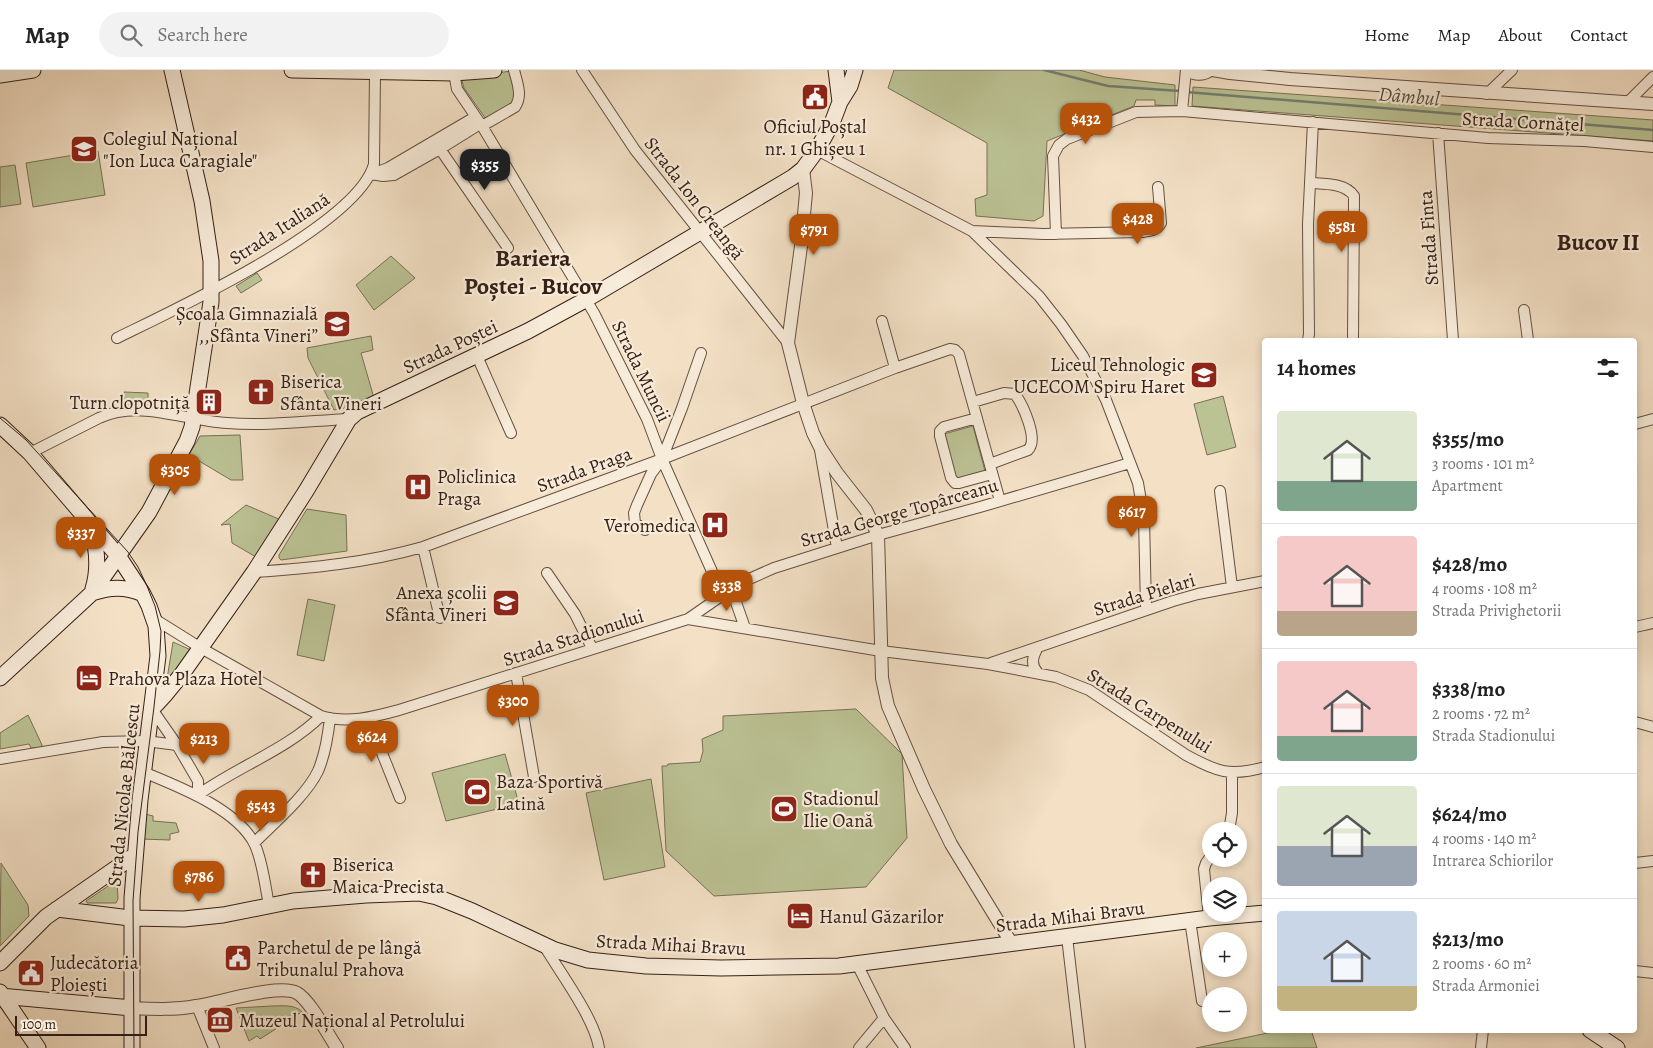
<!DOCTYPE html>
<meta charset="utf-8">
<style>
body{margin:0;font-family:Alegreya,serif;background:#f2f2f2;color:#222;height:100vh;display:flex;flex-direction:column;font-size:19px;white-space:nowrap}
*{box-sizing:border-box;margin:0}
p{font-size:16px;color:#767676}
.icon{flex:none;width:28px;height:28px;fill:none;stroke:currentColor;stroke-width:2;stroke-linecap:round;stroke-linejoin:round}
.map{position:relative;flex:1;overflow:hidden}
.drawer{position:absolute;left:1262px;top:268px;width:375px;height:695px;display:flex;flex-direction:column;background:#fff;border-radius:5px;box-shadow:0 2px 8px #0003}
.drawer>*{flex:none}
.buttons{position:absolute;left:1202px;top:752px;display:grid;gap:10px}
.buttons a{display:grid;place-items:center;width:45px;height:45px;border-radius:50%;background:#fff;box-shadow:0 2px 8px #0003;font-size:25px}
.scale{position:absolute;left:15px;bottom:12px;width:132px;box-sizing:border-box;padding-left:5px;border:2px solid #362016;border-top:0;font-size:14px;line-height:18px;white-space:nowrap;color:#362016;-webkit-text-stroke:4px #f7ebd9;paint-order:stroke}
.price{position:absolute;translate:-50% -42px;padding:0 11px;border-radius:10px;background:#b45309;color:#fff;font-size:16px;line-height:32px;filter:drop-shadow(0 1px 2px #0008)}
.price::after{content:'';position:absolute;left:50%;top:30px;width:15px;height:11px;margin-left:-8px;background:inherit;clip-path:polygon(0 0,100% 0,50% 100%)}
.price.active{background:#222;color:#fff}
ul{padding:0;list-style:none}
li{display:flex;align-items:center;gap:15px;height:125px;padding:0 15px}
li+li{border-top:1px solid #e0e0e0}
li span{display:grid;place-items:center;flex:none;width:140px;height:100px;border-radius:5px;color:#555}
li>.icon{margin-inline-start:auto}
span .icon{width:60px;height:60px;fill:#fffc;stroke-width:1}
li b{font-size:21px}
h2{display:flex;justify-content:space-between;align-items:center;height:60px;padding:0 15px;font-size:21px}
header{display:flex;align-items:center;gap:30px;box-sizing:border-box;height:70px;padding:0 25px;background:#fff;border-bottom:1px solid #e0e0e0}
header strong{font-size:24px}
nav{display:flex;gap:28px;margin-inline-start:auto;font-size:18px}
.search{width:350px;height:45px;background:#f2f2f2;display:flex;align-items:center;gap:12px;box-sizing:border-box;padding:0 18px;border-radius:28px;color:#767676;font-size:19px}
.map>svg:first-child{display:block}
.green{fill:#bbc294;stroke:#787155}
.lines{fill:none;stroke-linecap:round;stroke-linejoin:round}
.stream{stroke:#747f72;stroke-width:2.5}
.minor-casing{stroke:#655042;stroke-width:12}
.tertiary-casing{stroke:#655042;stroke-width:14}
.secondary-casing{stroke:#362016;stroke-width:17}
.minor{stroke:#f7ebd9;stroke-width:10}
.tertiary{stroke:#f7ebd9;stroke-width:12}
.secondary{stroke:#f7ebd9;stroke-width:15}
.tram{stroke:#362016;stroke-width:1}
.labels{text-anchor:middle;stroke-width:4.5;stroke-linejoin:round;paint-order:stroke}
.street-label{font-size:19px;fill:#362016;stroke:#f7ebd9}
.poi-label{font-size:19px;fill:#362016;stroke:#f7ebd9;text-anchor:start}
.water-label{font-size:20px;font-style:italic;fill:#554f44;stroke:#f7ebd9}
.district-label{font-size:24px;font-weight:bold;fill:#362016;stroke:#f7ebd9}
</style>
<header>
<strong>Map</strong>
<div class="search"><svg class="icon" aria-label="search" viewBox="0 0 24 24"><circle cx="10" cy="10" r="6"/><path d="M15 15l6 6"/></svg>Search here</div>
<nav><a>Home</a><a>Map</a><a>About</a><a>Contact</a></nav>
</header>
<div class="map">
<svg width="1653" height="978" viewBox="0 0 1653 978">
<rect width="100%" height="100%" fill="#f3e0c5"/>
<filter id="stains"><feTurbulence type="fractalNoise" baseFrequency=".004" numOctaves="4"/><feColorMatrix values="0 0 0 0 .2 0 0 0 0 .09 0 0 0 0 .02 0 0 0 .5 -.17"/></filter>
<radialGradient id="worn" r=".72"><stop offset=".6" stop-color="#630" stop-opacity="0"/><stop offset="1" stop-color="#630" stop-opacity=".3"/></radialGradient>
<path class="green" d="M894,0H1079L1105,7L1175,15V36L1155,35V30H1136L1134,36L1047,71L1043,146L1034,151L976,146L975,129L987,125V73L888,18Z
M511,1L516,19L515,31L486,49L464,18L462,11L469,7Z
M1193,17L1653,50V71L1192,36Z
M98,81L105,125L33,137L26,93Z
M15,95L21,134L0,137V97Z
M391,186L415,208L374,240L356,215Z
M257,203L262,210L241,223L236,216Z
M371,266L373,280L361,283L374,328L351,337L334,340L308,288L307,278Z
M124,322L148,323V334H124Z
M1223,326L1236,377L1207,385L1194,334Z
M973,356L985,401L956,409L944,364Z
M240,365L243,410H231L189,385L200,366Z
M246,435L281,450L256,487L232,473L230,454L221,455Z
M307,439L346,445L347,481L281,490L279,488V485Z
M308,529L335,535L324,591L297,585Z
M173,572L191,580L168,612L167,609Z
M856,639L902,684L907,768L866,817L714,826L666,781L662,696H667L668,694L700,692L703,681L702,669L723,660V646Z
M28,645L42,675L41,678H31L29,674L0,679V663Z
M505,684L519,734L446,751L432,703Z
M651,709L665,797L604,810L586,723Z
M145,744L153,746V751L176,753L179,762L170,764V770L141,769Z
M1,793L28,835L29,846L0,876Z
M117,810L118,829L116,833H87L86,831Z
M272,936C282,936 295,934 302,942L297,945L295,942L284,950L285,953L260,969L257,966L249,971L236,938Z
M1282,960H1311L1317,978H1196Z"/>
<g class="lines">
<path class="stream" d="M1044,0L1108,16L1180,21
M1186,22L1653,60"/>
<g class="minor-casing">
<path id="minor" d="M582,0L635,80L788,273
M454,3L457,19L482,56L594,243L647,349L662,389L722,524
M1487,24L1512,0
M1628,32L1653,7
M1182,41L1186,0
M482,56L515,37C523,26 517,12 514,0
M1438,63L1453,270
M440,79L508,178
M817,80L972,161L1039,226L1061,254L1083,286L1106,330L1138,413L1144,448L1146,539
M375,103L388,98L475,47
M371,104L383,106L394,105L440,79L480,54
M1310,113C1325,114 1345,113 1354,126L1353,270
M972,161L1043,164L1143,162C1151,161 1157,160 1161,153L1158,117
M1056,164L1053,86L1059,75L1067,69L1136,42L1182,41L1488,68L1584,71L1653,77
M1524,240L1528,270
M882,251L895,298
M117,268C174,240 358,155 374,94L375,3
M1308,270L1309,264L1308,154L1313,52
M477,286L511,363
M973,332L1004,323L1015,324C1023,335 1039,370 1028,380L990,394
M977,348L944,357L940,361V366L951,408L955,413H959L992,404
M1635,354L1653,349
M820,380L837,478
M30,383L99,348C141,329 184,351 227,353C267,356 308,351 349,349
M1220,421L1232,517
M645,460L635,453L634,443L637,435L651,404L662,389L682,338L701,283
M423,477L440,548
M254,502C313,498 366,493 423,477L662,389L895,298L950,279L955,280L959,284L1000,431
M547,503L575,544L592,578
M731,518L745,558
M153,548L201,578L321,646C348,654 373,647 399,640L688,549L881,581L988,594L1056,607L1089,620L1186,685C1217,702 1230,707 1265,697
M688,549L740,513L774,498L878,465L980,437L1130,393
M1635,557L1653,553
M1037,579C1032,588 1031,595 1038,603
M991,593L1173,531L1198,524L1265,511
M516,603L534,707
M152,639L177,675L198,711V725
M368,648L400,728
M1635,652L1653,657
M0,689L103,672L146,671L177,675
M143,702C177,716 238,739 255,775C263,793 265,816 269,835
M198,725C237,697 288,679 321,646
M1229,761L1232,743V703
M254,773C274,753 306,726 318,701C325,685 328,666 330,648
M1635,793L1653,791
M1209,848L1204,799L1206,793L1211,786
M1190,850L1202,931
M1067,867L1080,978
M543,874C559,901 595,949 599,978
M857,894L884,948L905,978
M1635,901L1653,903
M197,936L214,978
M859,978L884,948
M1481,978L1483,960"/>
</g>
<g class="tertiary-casing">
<path id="tertiary" d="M1188,0C1195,5 1203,5 1210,0
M1213,0L1230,3L1290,9L1653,34
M803,99L806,123L801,176L788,273L803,333L813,363L820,377L837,403L866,440L878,465L882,608L888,636L924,719L951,774L1012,874
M132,938C153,939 175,940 196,936C218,933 280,913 297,923C310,930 328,965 337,978"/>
</g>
<g class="secondary-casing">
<path id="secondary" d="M292,0L454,3L494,0
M836,0L840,32
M0,5L33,0
M0,355L30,383L119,487L143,524L149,536L156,556L158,586L140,730L132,828V978
M91,458C97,477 99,499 93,519
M92,523C110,517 125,516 143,524
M0,608L92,523L149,442L187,371L192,357L211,232V191L202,131L172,0
M152,639L164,626L182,604L254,502L306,421L349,349L357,342L528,261L587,229L793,107L803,99L817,80L832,53L840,32L850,16L855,0
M57,839L130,848L184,849L223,845L293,831L366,825L419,823L437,827L472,841L555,880L588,890L646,896L721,898L839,896L1209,848L1265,843
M0,893L46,847L135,785
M0,922L38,978
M0,926L132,938
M1590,960L1617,978"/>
</g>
<use href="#minor" class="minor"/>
<use href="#tertiary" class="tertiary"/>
<use href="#secondary" class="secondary"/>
<path class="tram" d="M0,348L26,370L128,482L138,497L147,516L155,536L161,561L160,581L154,637L138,762L133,831L134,978"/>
</g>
<defs>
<g id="civic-square" transform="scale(1.4375)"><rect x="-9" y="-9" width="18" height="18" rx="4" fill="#8f2418" stroke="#f7ebd9"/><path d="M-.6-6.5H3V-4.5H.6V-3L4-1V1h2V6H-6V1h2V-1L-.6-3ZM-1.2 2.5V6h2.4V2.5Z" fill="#fff"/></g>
<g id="school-square" transform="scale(1.4375)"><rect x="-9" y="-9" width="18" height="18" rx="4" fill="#8f2418" stroke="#f7ebd9"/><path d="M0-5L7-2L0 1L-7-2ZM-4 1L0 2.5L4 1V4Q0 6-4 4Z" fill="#fff"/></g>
<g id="church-square" transform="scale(1.4375)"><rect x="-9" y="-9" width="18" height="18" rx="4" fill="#8f2418" stroke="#f7ebd9"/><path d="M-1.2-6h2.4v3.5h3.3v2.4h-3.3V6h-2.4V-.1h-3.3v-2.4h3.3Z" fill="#fff"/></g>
<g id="building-square" transform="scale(1.4375)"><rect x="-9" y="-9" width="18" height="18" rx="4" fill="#8f2418" stroke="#f7ebd9"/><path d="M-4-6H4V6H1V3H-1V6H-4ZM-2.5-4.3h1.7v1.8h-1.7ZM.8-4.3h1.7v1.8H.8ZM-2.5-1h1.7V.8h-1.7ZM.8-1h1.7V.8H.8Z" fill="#fff"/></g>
<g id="hospital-square" transform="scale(1.4375)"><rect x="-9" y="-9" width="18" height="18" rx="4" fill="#8f2418" stroke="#f7ebd9"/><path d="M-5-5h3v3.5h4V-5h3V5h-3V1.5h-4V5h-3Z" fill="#fff"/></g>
<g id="hotel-square" transform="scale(1.4375)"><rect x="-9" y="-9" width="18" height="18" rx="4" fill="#8f2418" stroke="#f7ebd9"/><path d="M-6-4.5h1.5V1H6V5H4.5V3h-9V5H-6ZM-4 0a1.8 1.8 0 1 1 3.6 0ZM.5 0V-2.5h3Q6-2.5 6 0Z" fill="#fff"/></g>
<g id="stadium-square" transform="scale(1.4375)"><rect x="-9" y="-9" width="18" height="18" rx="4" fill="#8f2418" stroke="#f7ebd9"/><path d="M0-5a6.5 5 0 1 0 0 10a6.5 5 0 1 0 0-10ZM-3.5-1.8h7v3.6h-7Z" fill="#fff"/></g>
<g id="museum-square" transform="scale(1.4375)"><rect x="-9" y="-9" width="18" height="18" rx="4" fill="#8f2418" stroke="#f7ebd9"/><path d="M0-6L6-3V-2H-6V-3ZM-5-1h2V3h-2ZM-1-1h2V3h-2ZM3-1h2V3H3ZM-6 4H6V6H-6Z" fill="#fff"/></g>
</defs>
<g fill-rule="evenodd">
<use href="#civic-square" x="815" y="27"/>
<use href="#school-square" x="84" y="79"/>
<use href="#school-square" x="337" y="254"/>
<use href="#school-square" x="1204" y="305"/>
<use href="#church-square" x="261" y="322"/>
<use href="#building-square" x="209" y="332"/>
<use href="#hospital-square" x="418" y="417"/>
<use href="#hospital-square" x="715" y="455"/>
<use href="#school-square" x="506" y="533"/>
<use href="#hotel-square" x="89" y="608"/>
<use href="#stadium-square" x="477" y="722"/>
<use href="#stadium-square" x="784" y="739"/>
<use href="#church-square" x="313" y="805"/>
<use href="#hotel-square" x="800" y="846"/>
<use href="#civic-square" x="238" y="888"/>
<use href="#civic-square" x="31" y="903"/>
<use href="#museum-square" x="220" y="950"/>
</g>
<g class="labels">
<g class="street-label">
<text transform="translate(1523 51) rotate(3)" y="7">Strada Cornățel</text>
<text transform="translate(695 128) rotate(52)" y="7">Strada Ion Creangă</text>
<text transform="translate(279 158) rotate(-33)" y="7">Strada Italiană</text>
<text transform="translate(1428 168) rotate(-94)" y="7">Strada Finta</text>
<text transform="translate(450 276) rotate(-25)" y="7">Strada Poștei</text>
<text transform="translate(642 301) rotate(64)" y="7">Strada Muncii</text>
<text transform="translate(584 399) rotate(-20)" y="7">Strada Praga</text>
<text transform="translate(899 442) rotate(-16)" y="7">Strada George Topârceanu</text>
<text transform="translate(1144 524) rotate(-17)" y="7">Strada Pielari</text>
<text transform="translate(573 567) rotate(-18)" y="7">Strada Stadionului</text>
<text transform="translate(1150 640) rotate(32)" y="7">Strada Carpenului</text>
<text transform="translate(123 725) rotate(-84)" y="7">Strada Nicolae Bălcescu</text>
<text transform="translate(1070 846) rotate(-7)" y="7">Strada Mihai Bravu</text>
<text transform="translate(671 874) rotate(3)" y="7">Strada Mihai Bravu</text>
</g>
<g class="poi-label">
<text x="815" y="63" text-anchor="middle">Oficiul Poștal<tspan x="815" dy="22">nr. 1 Ghișeu 1</tspan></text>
<text x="103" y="75">Colegiul Național<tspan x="103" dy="22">"Ion Luca Caragiale"</tspan></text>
<text x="318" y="250" text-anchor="end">Școala Gimnazială<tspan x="318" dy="22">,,Sfânta Vineri”</tspan></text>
<text x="1185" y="301" text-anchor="end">Liceul Tehnologic<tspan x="1185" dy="22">UCECOM Spiru Haret</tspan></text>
<text x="280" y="318">Biserica<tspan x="280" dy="22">Sfânta Vineri</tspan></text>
<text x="190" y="339" text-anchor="end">Turn clopotniță</text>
<text x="437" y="413">Policlinica<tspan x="437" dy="22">Praga</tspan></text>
<text x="696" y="462" text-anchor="end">Veromedica</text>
<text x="487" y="529" text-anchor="end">Anexa școlii<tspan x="487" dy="22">Sfânta Vineri</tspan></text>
<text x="108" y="615">Prahova Plaza Hotel</text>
<text x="496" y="718">Baza Sportivă<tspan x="496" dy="22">Latină</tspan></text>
<text x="803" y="735">Stadionul<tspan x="803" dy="22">Ilie Oană</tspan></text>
<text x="332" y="801">Biserica<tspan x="332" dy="22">Maica Precista</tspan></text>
<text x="819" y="853">Hanul Găzarilor</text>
<text x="257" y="884">Parchetul de pe lângă<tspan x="257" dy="22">Tribunalul Prahova</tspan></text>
<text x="50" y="899">Judecătoria<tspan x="50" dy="22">Ploiești</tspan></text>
<text x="239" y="957">Muzeul Național al Petrolului</text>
</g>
<g class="water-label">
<text transform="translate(1409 26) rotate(5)" y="7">Dâmbul</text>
</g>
<g class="district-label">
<text x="1598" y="180">Bucov II</text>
<text x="533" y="196">Bariera<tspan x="533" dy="28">Poștei - Bucov</tspan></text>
</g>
</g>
<rect width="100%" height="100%" filter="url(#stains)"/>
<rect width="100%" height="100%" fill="url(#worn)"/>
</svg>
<div class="buttons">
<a><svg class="icon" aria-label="locate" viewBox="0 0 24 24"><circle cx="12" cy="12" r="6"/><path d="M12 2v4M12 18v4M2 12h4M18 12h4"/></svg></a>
<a><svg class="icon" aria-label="layers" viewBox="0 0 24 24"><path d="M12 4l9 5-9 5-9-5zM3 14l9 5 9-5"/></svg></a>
<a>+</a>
<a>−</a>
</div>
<div class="scale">100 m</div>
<b class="price" style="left:1086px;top:75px">$432</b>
<b class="price active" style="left:485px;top:121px">$355</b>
<b class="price" style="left:1138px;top:175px">$428</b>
<b class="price" style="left:1342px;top:183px">$581</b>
<b class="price" style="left:814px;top:186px">$791</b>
<b class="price" style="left:175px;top:426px">$305</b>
<b class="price" style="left:1132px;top:468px">$617</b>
<b class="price" style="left:81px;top:489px">$337</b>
<b class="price" style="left:727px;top:542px">$338</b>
<b class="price" style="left:513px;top:657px">$300</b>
<b class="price" style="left:372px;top:693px">$624</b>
<b class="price" style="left:204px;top:695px">$213</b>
<b class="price" style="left:261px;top:762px">$543</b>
<b class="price" style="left:199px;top:833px">$786</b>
<section class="drawer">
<h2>14 homes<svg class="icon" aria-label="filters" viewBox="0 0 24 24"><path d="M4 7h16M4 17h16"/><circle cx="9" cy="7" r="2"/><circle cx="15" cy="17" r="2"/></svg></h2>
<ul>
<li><span style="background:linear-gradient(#dfe7d0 70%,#7fa58c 0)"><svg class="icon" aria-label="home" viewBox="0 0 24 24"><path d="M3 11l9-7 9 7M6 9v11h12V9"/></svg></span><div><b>$355/mo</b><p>3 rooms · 101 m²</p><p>Apartment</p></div></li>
<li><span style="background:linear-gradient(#f6c9c9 75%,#b9a48a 0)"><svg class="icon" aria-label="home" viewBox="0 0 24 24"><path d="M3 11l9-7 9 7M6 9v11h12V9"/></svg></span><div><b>$428/mo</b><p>4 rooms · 108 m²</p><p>Strada Privighetorii</p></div></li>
<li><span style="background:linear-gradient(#f6c9c9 75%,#7fa58c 0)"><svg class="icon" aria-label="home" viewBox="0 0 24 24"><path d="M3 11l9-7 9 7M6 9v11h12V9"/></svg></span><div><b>$338/mo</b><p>2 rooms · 72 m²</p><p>Strada Stadionului</p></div></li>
<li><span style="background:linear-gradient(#dfe7d0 60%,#9aa5b1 0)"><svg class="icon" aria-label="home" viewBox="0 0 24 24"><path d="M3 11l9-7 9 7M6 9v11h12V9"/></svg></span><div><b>$624/mo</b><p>4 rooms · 140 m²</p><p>Intrarea Schiorilor</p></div></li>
<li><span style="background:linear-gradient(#c9d6e8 75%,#c2b280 0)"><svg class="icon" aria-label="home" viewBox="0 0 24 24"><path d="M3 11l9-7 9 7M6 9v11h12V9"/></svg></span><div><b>$213/mo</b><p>2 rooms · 60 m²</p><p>Strada Armoniei</p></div></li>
</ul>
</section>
</div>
